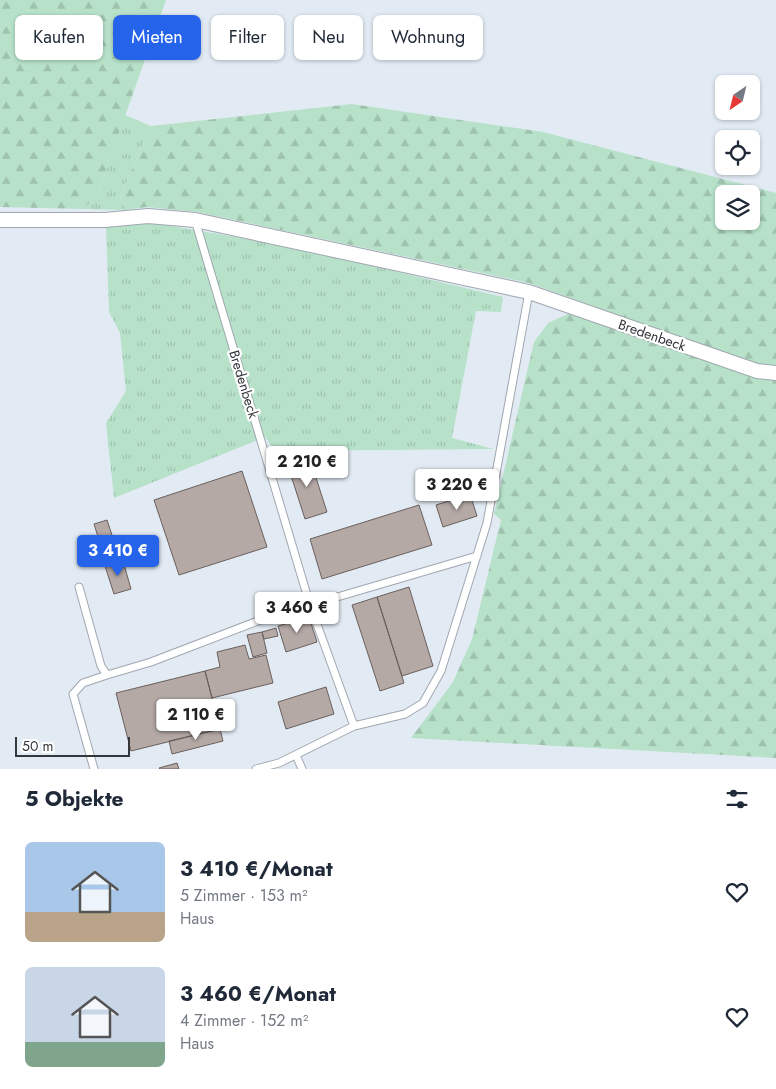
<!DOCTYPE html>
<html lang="de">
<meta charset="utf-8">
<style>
body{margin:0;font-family:Jost,sans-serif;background:#f2f2f3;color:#1f2937;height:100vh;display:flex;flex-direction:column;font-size:19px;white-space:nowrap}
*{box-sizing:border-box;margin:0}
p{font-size:16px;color:#747a83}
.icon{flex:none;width:28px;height:28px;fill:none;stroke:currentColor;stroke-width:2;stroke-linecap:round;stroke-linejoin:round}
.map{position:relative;height:769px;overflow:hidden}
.drawer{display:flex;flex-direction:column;background:#fff;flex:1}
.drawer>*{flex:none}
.hud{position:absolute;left:15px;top:15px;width:500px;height:45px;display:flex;gap:10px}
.needle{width:32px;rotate:215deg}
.tools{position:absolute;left:715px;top:75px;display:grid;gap:10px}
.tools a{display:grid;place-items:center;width:45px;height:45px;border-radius:8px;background:#fff;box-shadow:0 1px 4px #0004;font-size:25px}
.scale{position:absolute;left:15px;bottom:12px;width:115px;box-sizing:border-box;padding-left:5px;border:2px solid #34373b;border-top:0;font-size:14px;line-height:18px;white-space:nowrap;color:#34373b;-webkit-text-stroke:4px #fff;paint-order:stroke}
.price{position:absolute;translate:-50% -42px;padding:0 11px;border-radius:5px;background:#fff;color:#222;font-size:16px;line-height:32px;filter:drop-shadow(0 1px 2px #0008)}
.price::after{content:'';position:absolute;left:50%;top:30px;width:15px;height:11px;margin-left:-8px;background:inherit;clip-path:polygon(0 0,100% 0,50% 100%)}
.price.current{background:#2563eb;color:#fff}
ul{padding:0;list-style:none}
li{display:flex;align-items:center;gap:15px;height:125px;padding:0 25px}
li span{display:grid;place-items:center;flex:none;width:140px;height:100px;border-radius:8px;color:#555}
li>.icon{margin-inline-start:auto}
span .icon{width:60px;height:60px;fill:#fffc;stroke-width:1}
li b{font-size:21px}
h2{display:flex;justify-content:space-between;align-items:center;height:60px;padding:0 25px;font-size:21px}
.pill{padding:0 18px;border-radius:8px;background:#fff;box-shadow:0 1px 4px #0004;font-size:18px;line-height:45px}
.pill.current{background:#2563eb;color:#fff}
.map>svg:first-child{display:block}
.grass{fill:url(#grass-tufts)}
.forest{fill:url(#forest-firs);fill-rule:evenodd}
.building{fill:#b5a9a6;stroke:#6a5f5c}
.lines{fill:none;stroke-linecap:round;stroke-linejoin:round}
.service-casing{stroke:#9fa7b0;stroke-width:9}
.minor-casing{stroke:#9fa7b0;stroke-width:16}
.service{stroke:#fff;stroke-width:7}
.minor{stroke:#fff;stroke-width:14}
.labels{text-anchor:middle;stroke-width:4.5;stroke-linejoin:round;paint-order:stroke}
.street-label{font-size:14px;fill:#34373b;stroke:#fff}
</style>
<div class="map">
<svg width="776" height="769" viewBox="0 0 776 769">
<defs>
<pattern id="grass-tufts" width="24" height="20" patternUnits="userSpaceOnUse" patternTransform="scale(1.25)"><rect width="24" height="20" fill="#b7e2c9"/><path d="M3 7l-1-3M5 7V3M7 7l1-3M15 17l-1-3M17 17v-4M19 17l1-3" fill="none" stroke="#9ec2ae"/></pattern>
<pattern id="forest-firs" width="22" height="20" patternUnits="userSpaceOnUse" patternTransform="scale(1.25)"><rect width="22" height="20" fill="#b7e2c9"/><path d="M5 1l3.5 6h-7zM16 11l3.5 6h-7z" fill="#9ec2ae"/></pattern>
</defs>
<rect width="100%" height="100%" fill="#e2ebf4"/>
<path class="grass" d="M125,115L151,126L120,197L125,210L84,209L98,193Z
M148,222L293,247L503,297L501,312L476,311L452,438L494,449L275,451L265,437L114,498L106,423L126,391L120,333L109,312L106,226Z"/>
<path class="forest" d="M0,0H166L98,193L84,209L0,207Z
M352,104L543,132L776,193V366L756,364L529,283L197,212L147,207L125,210L120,197L151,126ZM724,194H751V221H724Z
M572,312L756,377L776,380V758L411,738L453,682L472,639L501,520L494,514L534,342L548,323Z"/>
<path class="building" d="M309,456L327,512L305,519L287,463Z
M242,471L267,547L179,575L154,500Z
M470,494L477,516L443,527L436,505Z
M419,505L432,545L322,579L310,539Z
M107,520L113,538L100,543L94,524Z
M123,561L131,589L114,594L105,566Z
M409,587L433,666L402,676L377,597Z
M377,597L404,683L380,691L352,605Z
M309,617L317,642L286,652L278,626Z
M276,628L278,636L264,639L262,632Z
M262,632L267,653L253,657L247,635Z
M245,645L249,659L266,655L273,683L212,698L205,671L220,667L217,652Z
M205,671L220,729L131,751L116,693Z
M326,687L334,714L286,729L278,702Z
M220,729L223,741L172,754L169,741Z
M177,763L179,769H160L159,768Z"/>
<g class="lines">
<g class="service-casing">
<path id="service" d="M195,220L310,605L354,726L405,714L423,703L441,671L487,523L529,292
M79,587L101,666L107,675L151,662L276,614L308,598
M310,605L477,556
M296,755L302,769
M94,769L73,694L83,683L107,675
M256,769L279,763L354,726"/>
</g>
<g class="minor-casing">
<path id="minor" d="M0,220H105L148,216L195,220L529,292L757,371L776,373"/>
</g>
<use href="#service" class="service"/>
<use href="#minor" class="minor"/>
</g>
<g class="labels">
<g class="street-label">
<text transform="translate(652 335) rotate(19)" y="5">Bredenbeck</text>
<text transform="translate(244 384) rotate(73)" y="5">Bredenbeck</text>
</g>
</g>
</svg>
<div class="tools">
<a><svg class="needle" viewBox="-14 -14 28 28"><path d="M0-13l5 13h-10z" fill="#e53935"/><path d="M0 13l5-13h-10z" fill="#747a83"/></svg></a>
<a><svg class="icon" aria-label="locate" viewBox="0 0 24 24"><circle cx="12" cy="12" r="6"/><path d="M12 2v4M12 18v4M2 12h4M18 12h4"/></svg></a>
<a><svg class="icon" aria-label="layers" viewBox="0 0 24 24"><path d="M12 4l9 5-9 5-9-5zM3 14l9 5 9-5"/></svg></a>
</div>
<div class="scale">50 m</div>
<b class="price" style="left:307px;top:488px">2 210 €</b>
<b class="price" style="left:457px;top:511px">3 220 €</b>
<b class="price current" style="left:118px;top:577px">3 410 €</b>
<b class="price" style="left:297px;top:634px">3 460 €</b>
<b class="price" style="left:196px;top:741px">2 110 €</b>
<div class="hud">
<a class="pill">Kaufen</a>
<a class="pill current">Mieten</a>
<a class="pill">Filter</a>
<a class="pill">Neu</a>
<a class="pill">Wohnung</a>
</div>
</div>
<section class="drawer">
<h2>5 Objekte<svg class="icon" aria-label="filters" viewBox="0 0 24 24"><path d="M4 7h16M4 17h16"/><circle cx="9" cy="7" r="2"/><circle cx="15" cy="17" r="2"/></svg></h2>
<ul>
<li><span style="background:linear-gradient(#a9c7e8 70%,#b9a48a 0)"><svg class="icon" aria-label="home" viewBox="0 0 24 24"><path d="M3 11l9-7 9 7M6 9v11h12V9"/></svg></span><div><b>3 410 €/Monat</b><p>5 Zimmer · 153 m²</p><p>Haus</p></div><svg class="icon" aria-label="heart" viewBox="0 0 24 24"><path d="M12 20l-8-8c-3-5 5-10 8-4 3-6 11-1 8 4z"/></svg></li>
<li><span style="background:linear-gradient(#c9d6e8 75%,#7fa58c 0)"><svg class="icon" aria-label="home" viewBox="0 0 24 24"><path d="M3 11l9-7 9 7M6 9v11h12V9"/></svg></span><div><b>3 460 €/Monat</b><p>4 Zimmer · 152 m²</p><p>Haus</p></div><svg class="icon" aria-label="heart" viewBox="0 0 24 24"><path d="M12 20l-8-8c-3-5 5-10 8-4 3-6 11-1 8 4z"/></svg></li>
</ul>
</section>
